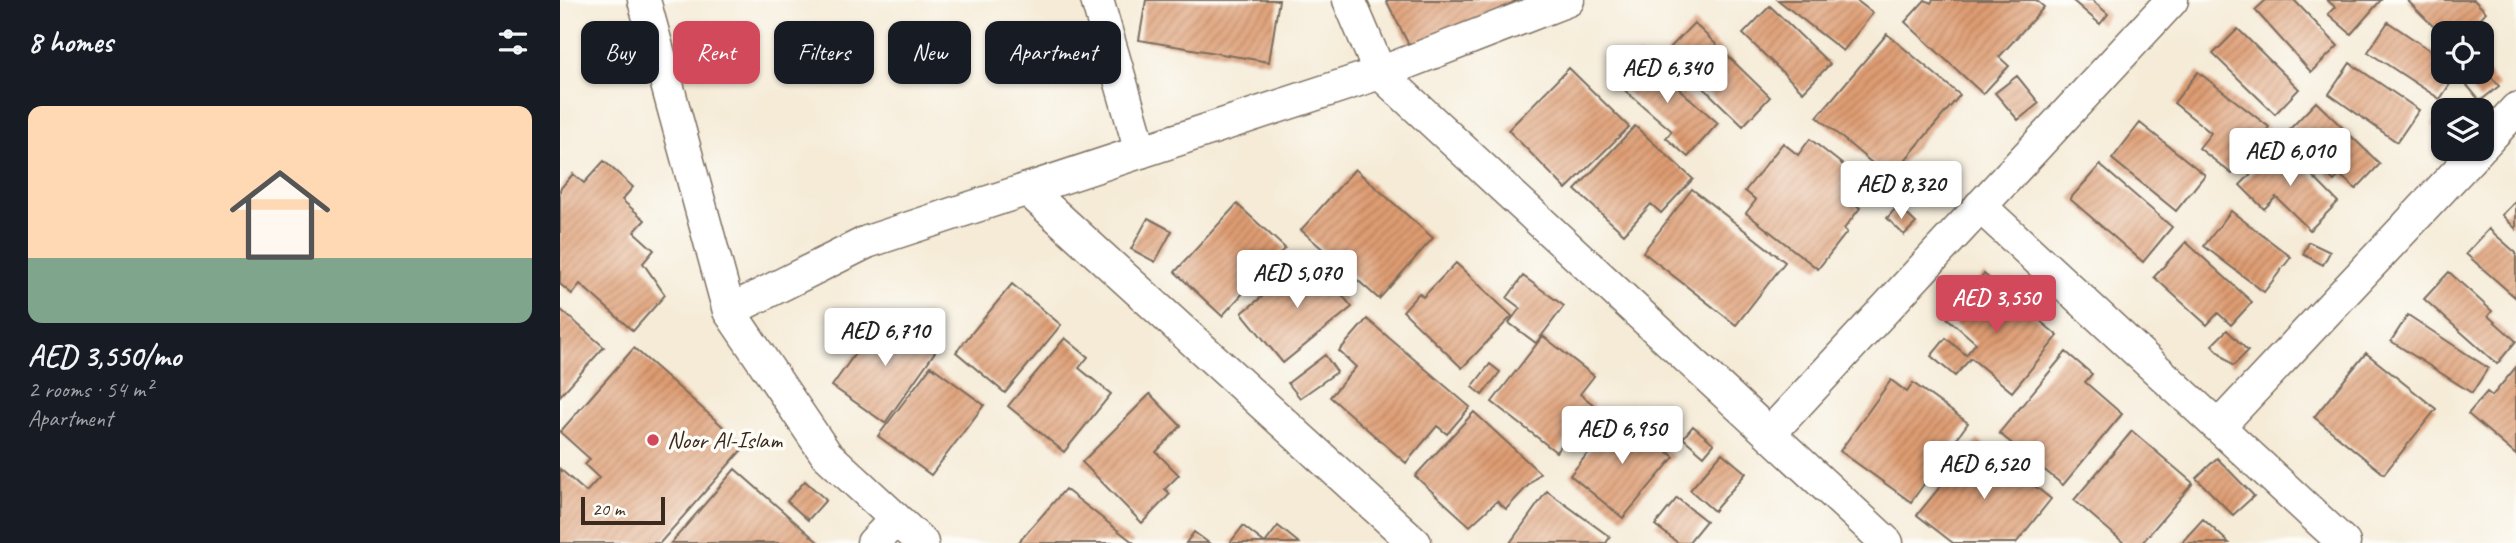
<!DOCTYPE html>
<meta charset="utf-8">
<style>
body{margin:0;font-family:Caveat,sans-serif;background:#242831;color:#f1f3f6;height:100vh;display:flex;flex-direction:column;font-size:26px;white-space:nowrap}
*{box-sizing:border-box;margin:0}
p{font-size:23px;color:#9ea1a6}
.icon{flex:none;width:38px;height:38px;fill:none;stroke:currentColor;stroke-width:2;stroke-linecap:round;stroke-linejoin:round}
.map{position:relative;flex:1;overflow:hidden}
.panel{display:flex;flex-direction:column;background:#171b24;width:560px}
.panel>*{flex:none}
.banner{position:absolute;left:21px;top:21px;width:665px;height:63px;display:flex;gap:14px}
.buttons{position:absolute;left:1871px;top:21px;display:grid;gap:14px}
.buttons a{display:grid;place-items:center;width:63px;height:63px;border-radius:14px;background:#171b24;box-shadow:0 2px 5px #0004;font-size:35px}
.scale{position:absolute;left:21px;bottom:18px;width:84px;box-sizing:border-box;padding-left:7px;border:4px solid #3b2a1e;border-top:0;font-size:19px;line-height:24px;white-space:nowrap;color:#3b2a1e;-webkit-text-stroke:5px #fdfcf7;paint-order:stroke}
.price{position:absolute;translate:-50% -60px;padding:0 16px;border-radius:7px;background:#fff;color:#222;font-size:23px;line-height:46px;filter:drop-shadow(0 2px 4px #0008)}
.price::after{content:'';position:absolute;left:50%;top:42px;width:21px;height:16px;margin-left:-10px;background:inherit;clip-path:polygon(0 0,100% 0,50% 100%)}
.price.selected{background:#d1495b;color:#fff}
ul{padding:0;list-style:none}
li{display:grid;align-content:center;gap:14px;height:371px;padding:0 28px}
li+li{border-top:2px solid #363941}
li span{display:grid;place-items:center;height:217px;border-radius:14px;color:#555}
li>.icon{margin-inline-start:auto}
span .icon{width:126px;height:126px;fill:#fffc;stroke-width:1}
li b{font-size:30px}
h2{display:flex;justify-content:space-between;align-items:center;height:84px;padding:0 28px;font-size:30px}
.chip{padding:0 24px;border-radius:14px;background:#171b24;box-shadow:0 2px 5px #0004;font-size:24px;line-height:63px}
.chip.selected{background:#d1495b;color:#fff}
main{display:flex;flex:1;min-height:0}
.map>svg:first-child{display:block}
.building{fill:url(#building-hatch)}
.lines{fill:none;stroke-linecap:round;stroke-linejoin:round}
.street-casing{stroke:#7c6e5f;stroke-width:35}
.street{stroke:#fff;stroke-width:32}
.poi-dot{fill:#d1495b;stroke:#fdfcf7;stroke-width:2.5}
.labels{text-anchor:middle;stroke-width:7;stroke-linejoin:round;paint-order:stroke}
.poi-label{font-size:24px;fill:#3b2a1e;stroke:#fdfcf7;text-anchor:start}
</style>
<main>
<section class="panel">
<h2>8 homes<svg class="icon" aria-label="filters" viewBox="0 0 24 24"><path d="M4 7h16M4 17h16"/><circle cx="9" cy="7" r="2"/><circle cx="15" cy="17" r="2"/></svg></h2>
<ul>
<li><span style="background:linear-gradient(#ffd9b3 70%,#7fa58c 0)"><svg class="icon" aria-label="home" viewBox="0 0 24 24"><path d="M3 11l9-7 9 7M6 9v11h12V9"/></svg></span><div><b>AED 3,550/mo</b><p>2 rooms · 54 m²</p><p>Apartment</p></div></li>
</ul>
</section>
<div class="map">
<svg width="1956" height="543" viewBox="0 0 1956 543">
<defs>
<pattern id="building-hatch" width="6" height="6" patternUnits="userSpaceOnUse" patternTransform="scale(1.75)"><rect width="6" height="6" fill="#de9c72"/><path d="M-1 1l2-2M0 6l6-6M5 7l2-2" fill="none" stroke="#b57f5d"/></pattern>
</defs>
<rect width="100%" height="100%" fill="#fdfcf7"/>
<filter id="ink" filterUnits="userSpaceOnUse"><feTurbulence type="fractalNoise" baseFrequency=".0143" numOctaves="2"/><feDisplacementMap in="SourceGraphic" scale="14" xChannelSelector="R" yChannelSelector="G"/><feConvolveMatrix kernelMatrix="1 2 1 2 8 2 1 2 1" color-interpolation-filters="sRGB"/></filter>
<filter id="wash" filterUnits="userSpaceOnUse"><feTurbulence type="fractalNoise" baseFrequency=".00686" numOctaves="4" result="noise"/><feDisplacementMap in="SourceGraphic" scale="28" xChannelSelector="R" yChannelSelector="G"/><feGaussianBlur stdDeviation="1.57" result="paint"/><feColorMatrix in="noise" values="0 0 0 0 0 0 0 0 0 0 0 0 0 0 0 0 0 1.4 0 .05"/><feComposite in="paint" operator="in"/></filter>
<g filter="url(#wash)">
<rect width="100%" height="100%" fill="#f5ebd7"/>
<g id="blocks">
<path class="building" d="M586,0H719L709,62L579,40Z
M826,0H958L853,53Z
M1218,0H1296L1313,13L1283,51Z
M1365,0L1371,3L1373,0H1476L1484,7L1439,57L1449,66L1423,94L1345,22Z
M1512,0H1532L1548,14L1540,24Z
M1706,0H1734L1778,46L1751,72L1695,10Z
M1767,0H1821L1791,34L1768,14L1775,7Z
M1847,0H1914L1926,12L1918,21L1931,34L1922,44V33H1883V36Z
M1210,6L1270,64L1243,92L1183,34Z
M1828,22L1883,59V72H1898L1880,99L1808,52Z
M1134,23L1210,97L1183,126L1106,52Z
M1678,29L1739,89L1715,114L1653,54Z
M1327,34L1400,95L1330,178L1257,117Z
M1079,54L1158,123L1128,157L1106,138L1112,131L1055,82Z
M1790,63L1859,110L1837,142L1769,94Z
M1009,68L1069,127L1006,189L948,130Z
M1924,68L1939,86L1920,101L1906,84Z
M1638,72L1709,127L1672,174L1639,148L1651,133L1614,103Z
M1457,76L1479,103L1458,120L1435,93Z
M1756,102L1820,164L1796,189L1780,175L1774,181L1725,134Z
M1885,106L1891,110H1883V133L1872,125Z
M1580,123L1645,175L1616,211L1552,159Z
M1075,126L1133,179L1101,213L1091,204L1064,234L1015,190Z
M1250,139L1302,180L1287,198L1300,208L1284,229L1287,232L1258,269L1186,213L1196,200L1185,191L1223,143L1238,155Z
M1721,144L1778,202L1750,230L1716,197L1704,209L1680,185Z
M44,161L73,187L62,200L85,220L74,232L94,250L83,263L105,295L73,331L20,284L12,294L0,284V189L13,174L24,183Z
M1540,165L1612,227L1583,262L1510,199Z
M795,169L873,238L819,299L741,230Z
M1132,189L1225,262L1176,325L1083,252Z
M1956,201V229L1942,215Z
M677,204L725,248L662,316L615,272Z
M1338,206L1356,223L1344,235L1327,218Z
M1671,211L1731,257L1704,292L1644,246Z
M588,218L612,231L595,262L571,249Z
M1929,229L1956,253V298L1906,254Z
M1626,242L1692,302L1671,325L1658,313L1647,325L1594,277Z
M1749,242L1770,252L1763,265L1743,254Z
M751,257L792,307L723,363L682,313Z
M896,263L952,316L902,368L843,311L859,293L863,297Z
M1889,272L1932,311L1928,316L1956,341L1937,364L1864,299Z
M1424,274L1498,336L1452,392L1411,358L1395,376L1371,356L1386,338L1406,355L1416,343L1387,318Z
M963,276L1004,306L976,343L949,323L960,308L947,298Z
M452,284L501,325L445,393L396,352Z
M0,309L44,347L0,396Z
M324,313L377,349L325,423L272,386Z
M1848,315L1928,368L1912,393L1831,341Z
M807,319L910,407L887,434L877,426L846,463L770,397L796,367L779,351Z
M1667,330L1688,351L1673,366L1652,345Z
M983,336L1034,376L1020,394L1034,405L996,452L932,402Z
M505,338L528,357L519,368L551,394L504,452L448,406Z
M74,348L185,446L100,543H0V469L26,492L39,478L25,465L30,459L0,432Z
M1506,352L1532,374L1525,382L1562,414L1503,485L1439,433Z
M1806,353L1876,409L1824,474L1754,417Z
M765,355L777,372L740,398L728,383Z
M930,364L940,372L922,395L912,387Z
M371,366L424,405L371,475L318,436Z
M1956,367V455L1908,414L1927,392L1932,396Z
M1331,380L1347,392L1353,383L1408,423L1351,502L1280,451Z
M590,394L621,426L596,452L619,475L605,489L610,494L582,523L522,462Z
M914,412L980,473L946,509L937,501L910,526L855,476Z
M1061,413L1114,457L1063,518L1010,475Z
M1133,426L1154,444L1144,456L1123,438Z
M1572,431L1633,483L1582,543H1564L1514,500Z
M1418,440L1491,499L1456,543H1393L1357,515Z
M1162,453L1186,473L1154,511L1130,490Z
M1657,458L1694,496L1673,515L1636,478Z
M175,469L259,543H111Z
M245,481L266,500L248,520L227,501Z
M505,489L574,543H458Z
M987,491L1050,537L1046,543H950Z
M1117,498L1146,521L1128,543H1118L1095,525Z
M1643,519L1669,543H1621Z
M683,526L705,543L718,526L739,543H670Z
M634,532L649,543H626Z"/>
</g>
</g>
<g filter="url(#ink)">
<use href="#blocks" fill-opacity="0" stroke="#7c6e5f" stroke-width="2"/>
<g class="lines">
<g class="street-casing">
<path id="street" d="M84,0L169,311L266,454L362,543
M537,0L581,152
M789,0L820,73L1327,543
M1922,146L1956,109
M467,189L855,543
M1420,206L1784,543
M169,311L307,242L820,73L1008,0
M1660,425L1919,149
M1211,432L1612,0
M313,543L336,519"/>
</g>
<use href="#street" class="street"/>
</g>
</g>
<circle class="poi-dot" cx="93" cy="440" r="7"/>
<g class="labels">
<g class="poi-label">
<text x="107" y="448">Noor Al-Islam</text>
</g>
</g>
</svg>
<div class="buttons">
<a><svg class="icon" aria-label="locate" viewBox="0 0 24 24"><circle cx="12" cy="12" r="6"/><path d="M12 2v4M12 18v4M2 12h4M18 12h4"/></svg></a>
<a><svg class="icon" aria-label="layers" viewBox="0 0 24 24"><path d="M12 4l9 5-9 5-9-5zM3 14l9 5 9-5"/></svg></a>
</div>
<div class="scale">20 m</div>
<b class="price" style="left:1107px;top:105px">AED 6,340</b>
<b class="price" style="left:1730px;top:188px">AED 6,010</b>
<b class="price" style="left:1341px;top:221px">AED 8,320</b>
<b class="price" style="left:737px;top:310px">AED 5,070</b>
<b class="price selected" style="left:1436px;top:335px">AED 3,550</b>
<b class="price" style="left:325px;top:368px">AED 6,710</b>
<b class="price" style="left:1062px;top:466px">AED 6,950</b>
<b class="price" style="left:1424px;top:501px">AED 6,520</b>
<div class="banner">
<a class="chip">Buy</a>
<a class="chip selected">Rent</a>
<a class="chip">Filters</a>
<a class="chip">New</a>
<a class="chip">Apartment</a>
</div>
</div>
</main>
